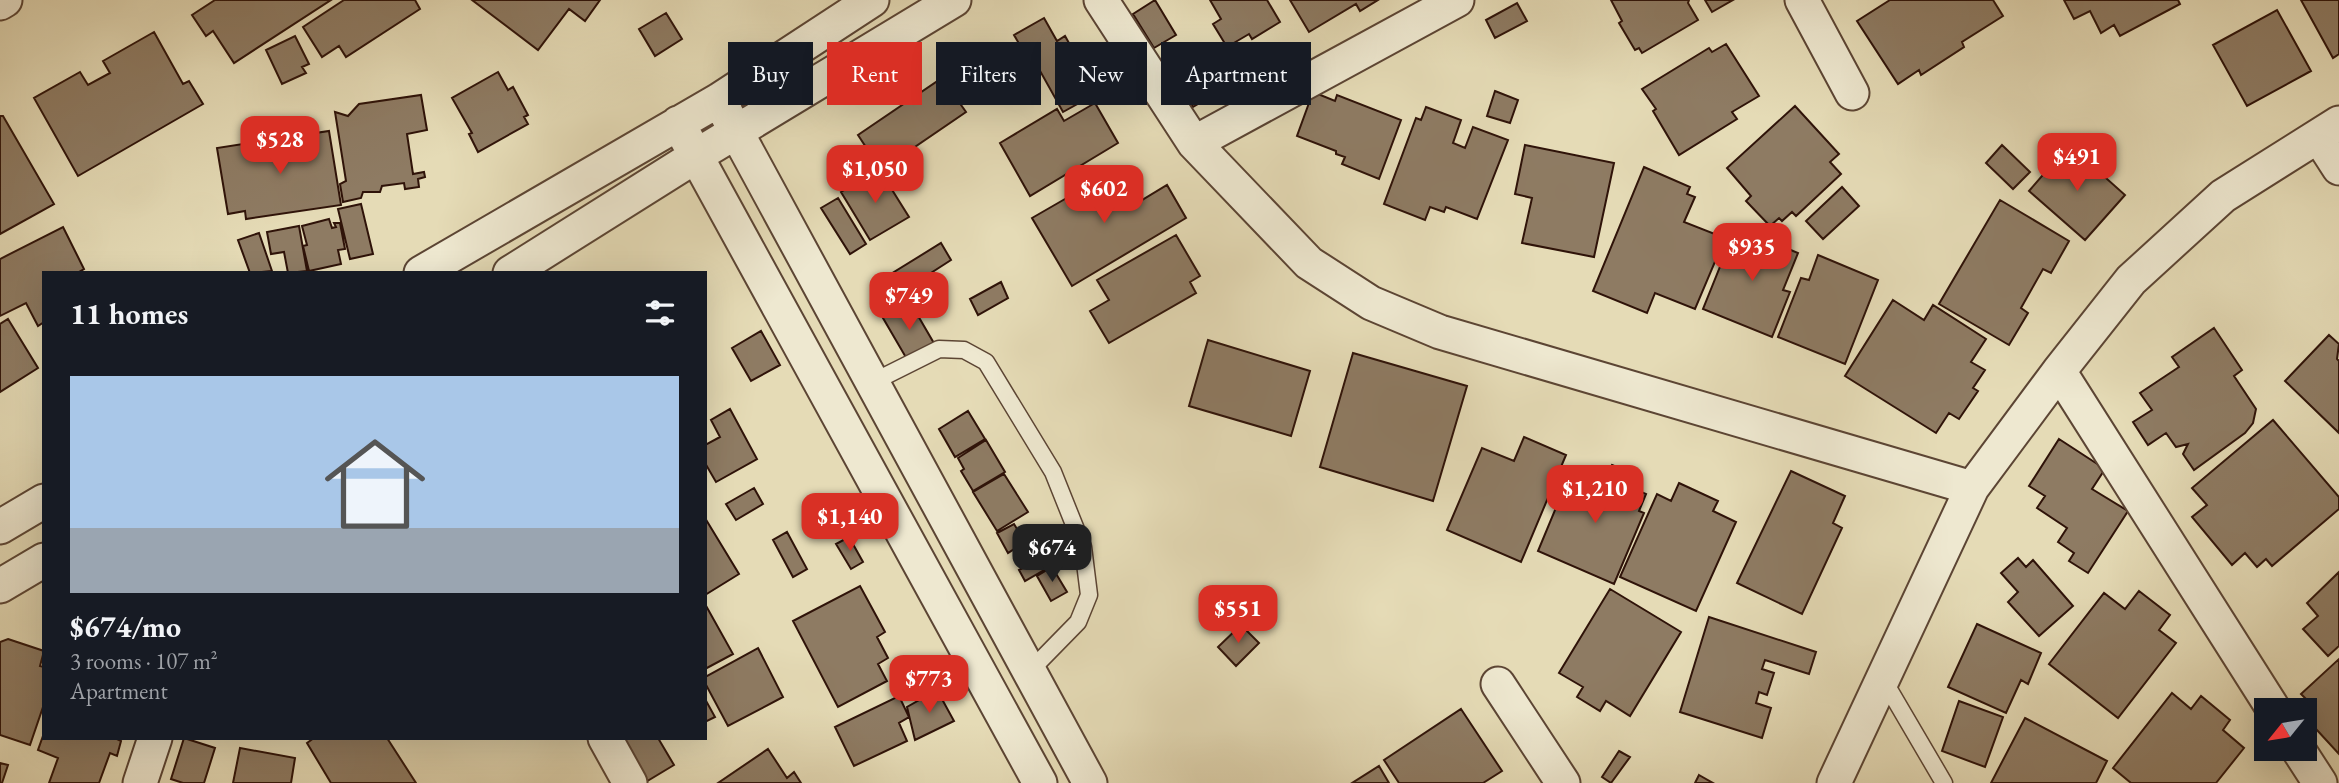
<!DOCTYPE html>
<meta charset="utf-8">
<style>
body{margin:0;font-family:"EB Garamond",serif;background:#20242c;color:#f1f3f6;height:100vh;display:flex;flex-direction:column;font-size:26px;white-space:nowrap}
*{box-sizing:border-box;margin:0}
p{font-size:23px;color:#9ea1a6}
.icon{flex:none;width:38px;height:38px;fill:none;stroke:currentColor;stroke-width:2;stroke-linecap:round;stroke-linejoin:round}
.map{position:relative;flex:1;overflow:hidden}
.panel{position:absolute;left:42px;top:271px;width:665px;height:469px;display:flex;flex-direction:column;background:#171b24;border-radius:0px;box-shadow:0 7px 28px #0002}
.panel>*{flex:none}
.hud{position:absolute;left:728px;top:42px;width:665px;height:63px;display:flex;gap:14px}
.needle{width:46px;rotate:240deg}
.fabs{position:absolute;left:2254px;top:698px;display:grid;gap:14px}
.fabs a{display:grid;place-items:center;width:63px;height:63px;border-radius:0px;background:#171b24;box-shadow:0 7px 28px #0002;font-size:35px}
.price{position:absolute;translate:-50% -60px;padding:0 16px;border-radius:14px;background:#d93025;color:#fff;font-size:23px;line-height:46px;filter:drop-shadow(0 2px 4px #0008)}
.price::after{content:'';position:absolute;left:50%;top:42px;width:21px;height:16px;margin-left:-10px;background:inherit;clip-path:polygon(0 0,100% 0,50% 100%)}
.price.selected{background:#222;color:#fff}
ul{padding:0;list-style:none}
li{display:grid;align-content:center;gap:14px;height:371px;padding:0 28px}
li span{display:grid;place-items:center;height:217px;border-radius:0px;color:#555}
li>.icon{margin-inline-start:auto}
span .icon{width:126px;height:126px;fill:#fffc;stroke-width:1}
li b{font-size:30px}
h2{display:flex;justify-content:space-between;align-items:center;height:84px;padding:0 28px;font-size:30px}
.chip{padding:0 24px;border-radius:0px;background:#171b24;box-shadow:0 7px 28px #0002;font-size:24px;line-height:63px}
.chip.selected{background:#d93025;color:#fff}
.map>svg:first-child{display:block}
.building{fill:#8e7b63;stroke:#2f1309;stroke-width:2}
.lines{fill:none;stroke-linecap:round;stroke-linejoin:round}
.lane-casing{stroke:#5c4534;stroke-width:19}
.street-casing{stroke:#5c4534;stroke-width:37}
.lane{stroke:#eee8d0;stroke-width:16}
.street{stroke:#eee8d0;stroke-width:33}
</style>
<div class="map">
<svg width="2339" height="783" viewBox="0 0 2339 783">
<rect width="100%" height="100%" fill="#e5dbb6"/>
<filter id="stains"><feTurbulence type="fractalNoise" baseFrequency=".00286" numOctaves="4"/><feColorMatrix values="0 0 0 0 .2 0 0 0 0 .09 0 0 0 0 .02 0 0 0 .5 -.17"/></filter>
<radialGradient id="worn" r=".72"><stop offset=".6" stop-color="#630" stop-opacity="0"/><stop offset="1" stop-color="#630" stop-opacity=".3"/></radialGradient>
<path class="building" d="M215,0H331L234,63L213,31L206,36L192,15Z
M344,0H415L420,9L346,57L339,46L322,57L303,27Z
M472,0H600L585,21L569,9L538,50Z
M1155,0L1176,35L1154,48L1133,14Z
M1210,0H1267L1280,22L1252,39L1249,34L1227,47L1213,24L1221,19Z
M1290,0H1378L1360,11L1356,4L1309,32Z
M1611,0H1689L1688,3L1698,20L1642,53L1639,48L1635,50L1619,23L1622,21Z
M1705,0H1733L1712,12Z
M1890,0H1993L2003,16L1962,42L1964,47L1921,75L1919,70L1898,84L1857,21Z
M2064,0H2178L2180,4L2120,36L2114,25L2101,33L2090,11L2074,19Z
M2301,0H2339V54L2333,58Z
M1517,3L1527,21L1495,38L1486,20Z
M2277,10L2311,71L2247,106L2213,45Z
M666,13L682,39L655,56L639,29Z
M1044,18L1057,41L1065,36L1097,93L1063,112L1039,69L1035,71L1014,35Z
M154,32L183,84L189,81L203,104L78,176L34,98L80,72L88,85L110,73L103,61Z
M295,36L309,64L302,67L306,73L282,84L266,50Z
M1726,44L1759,96L1732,112L1737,119L1679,155L1653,111L1656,109L1642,89L1709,48L1712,52Z
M995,45L1013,73L973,99L955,70Z
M1202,55L1222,90L1193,107L1173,72Z
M498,72L508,90L513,87L528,115L524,117L528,124L478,152L469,134L472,133L452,98Z
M942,78L966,112L881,170L858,135Z
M1495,91L1518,100L1510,123L1487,116Z
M1313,92L1335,101L1337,95L1401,120L1379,179L1342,164L1345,157L1336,154V151L1297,136Z
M421,95L427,130L407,134L413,174L424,172L425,177L418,179L419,187L405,189L404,183L382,186L380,192H363L361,198L343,202L340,184L346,181L335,112L348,116L359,104Z
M1095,103L1118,143L1030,196L1000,143L1057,109L1064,121Z
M1795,106L1839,154L1830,162L1841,174L1796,216L1792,212L1782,221L1779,218L1770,226L1746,201L1751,196L1727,168Z
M1426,107L1461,120L1453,143L1465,148L1473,127L1508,140L1477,219L1446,207L1444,212L1430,207L1425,220L1384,204L1416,118L1421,120Z
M0,116H3L54,204L0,234Z
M329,131L341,205L246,219L245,211L228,214L217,148Z
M1525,145L1614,163L1594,257L1522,243L1532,198L1515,194Z
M2002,145L2030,172L2013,189L1986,163Z
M2069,145L2125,195L2085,240L2029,191Z
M1644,167L1690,187L1687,194L1695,197L1684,222L1725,238L1695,309L1655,293L1647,313L1593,291Z
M879,169L909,217L870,240L841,192Z
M1117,169L1137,203L1167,185L1186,218L1072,286L1032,218Z
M1842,187L1859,206L1823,239L1806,221Z
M838,198L866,244L850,254L821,208Z
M2000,200L2069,241L2051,273L2043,269L2021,308L2028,313L2009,345L1939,304Z
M361,204L373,254L350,259L338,209Z
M329,219L332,228L336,227L334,223H340L345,249L338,250L341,264L309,271L303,246L307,245L302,226Z
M299,226L307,271L288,273L284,252L271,254L267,232Z
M63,227L84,269L77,273H44V322L38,326L26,303L0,316V259Z
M1736,227L1798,253L1783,290L1790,292L1772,337L1703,309Z
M259,233L272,271L250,273L238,240Z
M1176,235L1200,276L1190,282L1196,293L1109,343L1090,311L1109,300L1097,280Z
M941,243L951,260L892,298L881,280Z
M1818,255L1878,280L1845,364L1778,337L1801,278L1809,280Z
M1001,282L1008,298L978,315L970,299Z
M1893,300L1924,320L1933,305L1986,339L1971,362L1985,370L1973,388L1978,391L1959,419L1949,413L1936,433L1845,376Z
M910,302L935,345L908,361L883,318Z
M8,319L38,368L0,392V324Z
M2214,328L2242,370L2234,376L2256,409L2253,423L2245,433L2194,470L2183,454L2188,444L2176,447L2166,433L2148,445L2133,422L2152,410L2140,393L2179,367L2172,357Z
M761,331L780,365L751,381L732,348Z
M2329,335L2339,344L2337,359L2339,361V433L2285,381Z
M1208,340L1310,371L1291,436L1189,406Z
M1353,353L1467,386L1433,501L1320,467Z
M730,409L757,459L716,482L705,463V445L720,437L711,420Z
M968,411L985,439L955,457L939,429Z
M2273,420L2339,497V509L2272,566L2266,559L2257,567L2245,553L2232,565L2192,517L2207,505L2192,488Z
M1524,437L1566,455L1521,562L1447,530L1482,448L1514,461Z
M2059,439L2105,469L2092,489L2128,511L2088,573L2069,561L2074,553L2058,542L2067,528L2037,508L2045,496L2029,486Z
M986,440L1005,472L973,491L961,471L964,469L958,458Z
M1612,465L1633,474L1627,486L1646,494L1639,511L1644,513L1614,584L1538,551L1570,474L1602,488Z
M1791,471L1845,496L1833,523L1842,528L1802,614L1737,583Z
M1004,474L1028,512L997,531L973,492Z
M1679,483L1718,501L1713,511L1736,522L1696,611L1620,577L1657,494L1671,501Z
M754,488L763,504L736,520L726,504Z
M705,518L739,574L705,595Z
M1014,524L1025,542L1008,553L997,533Z
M787,532L807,569L793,577L773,540Z
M849,537L863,562L851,569L836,544Z
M1038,542L1044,553L1022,565L1017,554Z
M1045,556L1051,566L1025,581L1019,570Z
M2018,558L2026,567L2033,560L2073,606L2039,636L2008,602L2018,592L2001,573Z
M1052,567L1067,592L1051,601L1037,576Z
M2339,572V646L2328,656L2303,629L2318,616L2307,603Z
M860,586L885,632L877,637L888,658L878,664L887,681L838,707L793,621Z
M1610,589L1681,632L1630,716L1606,701L1600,711L1577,697L1583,687L1559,673Z
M2139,591L2170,615L2159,630L2176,643L2118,718L2049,664L2104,593L2125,609Z
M705,604L733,654L705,669Z
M1709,617L1816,652L1809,674L1765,660L1762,669L1774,673L1767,695L1759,692L1756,703L1771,708L1762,738L1680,712Z
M1977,624L2041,653L2028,684L2021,680L2006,713L1948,687Z
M1241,625L1259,643L1236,666L1218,647Z
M8,639L44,651L40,666L44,667V704L30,745L0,735V642Z
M758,648L783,697L728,726L705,683V677Z
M2339,659V754L2305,717V710H2298L2308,701L2301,694Z
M937,690L954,721L915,740L907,707Z
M2172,693L2191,709L2201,696L2230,720L2223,730L2244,748L2216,783H2131L2113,768Z
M899,696L909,717L899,723L907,741L854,766L835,727Z
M705,699L715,717L705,722Z
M1959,701L2003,717L1985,767L1942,751Z
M1461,709L1502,771L1483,783H1399L1384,760Z
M2025,718L2107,761L2096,783H1991Z
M44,733V738H115L121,741L117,756L110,753L99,783H49L58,758L38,750Z
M184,738L215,748L204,783H183L171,779Z
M314,738H387L416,783H331L307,743Z
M618,738H658L674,765L644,783Z
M240,748L295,758L291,783H233Z
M768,749L787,778L794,772L801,783H718Z
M1619,751L1630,757L1611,783L1602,777Z
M0,763L8,765L2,783H0Z
M1379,766L1389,783H1352Z
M1699,775L1713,783H1695Z"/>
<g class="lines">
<g class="lane-casing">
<path id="lane" d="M873,382L939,349L964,350L986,362L1053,472L1083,547L1089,595L1078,622L1031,670
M1883,679L1944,783"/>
</g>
<g class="street-casing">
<path id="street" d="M1101,0L1194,143L1309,263L1371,303L1440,332L1972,488
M1802,0L1852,93
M0,3L5,0
M719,100L1090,783
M678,123L1040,783
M2319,137L2339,168
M1194,143L1457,0
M421,273L719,100L872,0
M510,273L696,156L954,0
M2059,371L2274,710
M0,527L44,501
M0,586L44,560
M1498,684L1563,783
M605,738L630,783
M2298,749L2320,783
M140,783L155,738
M1834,783L1972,488L2059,371L2131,280L2223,196L2339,123"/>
</g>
<use href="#lane" class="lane"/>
<use href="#street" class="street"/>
</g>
<rect width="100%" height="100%" filter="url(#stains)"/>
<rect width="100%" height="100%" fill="url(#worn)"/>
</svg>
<div class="fabs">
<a><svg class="needle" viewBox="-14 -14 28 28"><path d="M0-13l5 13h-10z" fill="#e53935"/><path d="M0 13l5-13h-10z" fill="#9ea1a6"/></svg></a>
</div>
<b class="price" style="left:280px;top:176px">$528</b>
<b class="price" style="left:2077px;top:193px">$491</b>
<b class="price" style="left:875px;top:205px">$1,050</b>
<b class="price" style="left:1104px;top:225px">$602</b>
<b class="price" style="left:1752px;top:283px">$935</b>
<b class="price" style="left:909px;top:332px">$749</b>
<b class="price" style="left:1595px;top:525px">$1,210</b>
<b class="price" style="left:850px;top:553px">$1,140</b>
<b class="price selected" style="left:1052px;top:584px">$674</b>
<b class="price" style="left:1238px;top:645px">$551</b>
<b class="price" style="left:929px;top:715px">$773</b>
<div class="hud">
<a class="chip">Buy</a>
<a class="chip selected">Rent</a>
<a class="chip">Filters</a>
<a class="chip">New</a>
<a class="chip">Apartment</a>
</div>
<section class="panel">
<h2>11 homes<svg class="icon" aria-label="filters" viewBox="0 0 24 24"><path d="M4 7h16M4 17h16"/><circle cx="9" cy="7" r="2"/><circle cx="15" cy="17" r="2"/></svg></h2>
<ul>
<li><span style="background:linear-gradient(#a9c7e8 70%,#9aa5b1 0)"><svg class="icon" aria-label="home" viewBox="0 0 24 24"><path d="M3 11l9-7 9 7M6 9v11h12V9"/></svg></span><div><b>$674/mo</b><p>3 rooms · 107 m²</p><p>Apartment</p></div></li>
</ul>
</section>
</div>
